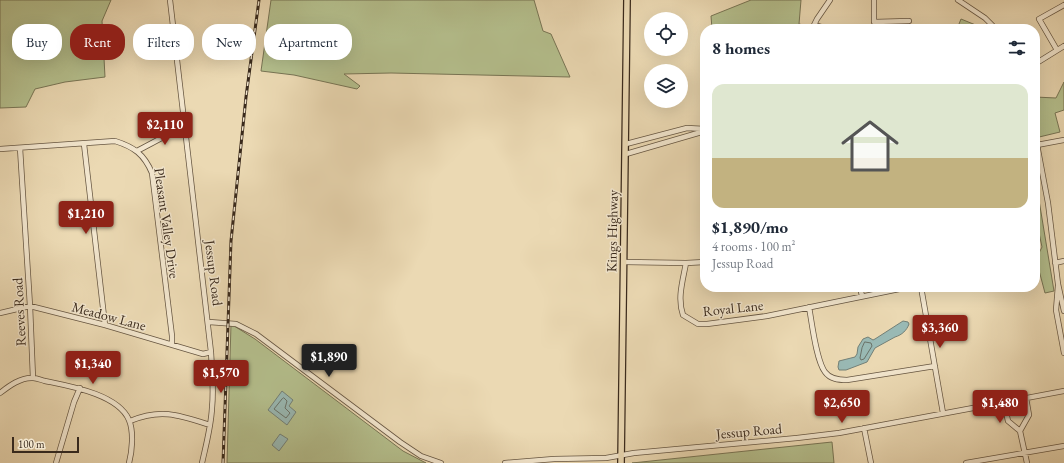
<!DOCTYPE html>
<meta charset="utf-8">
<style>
body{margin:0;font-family:"EB Garamond",serif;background:#f6f6f7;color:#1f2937;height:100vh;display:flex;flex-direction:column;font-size:15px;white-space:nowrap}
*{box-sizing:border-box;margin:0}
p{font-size:13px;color:#747a83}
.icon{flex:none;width:22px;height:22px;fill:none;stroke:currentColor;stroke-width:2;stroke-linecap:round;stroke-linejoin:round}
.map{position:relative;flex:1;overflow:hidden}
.details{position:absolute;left:700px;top:24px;width:340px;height:268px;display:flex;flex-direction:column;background:#fff;border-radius:16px;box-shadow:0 4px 16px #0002}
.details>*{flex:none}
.hud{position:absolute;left:12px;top:24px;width:380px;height:36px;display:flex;gap:8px}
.controls{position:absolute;left:644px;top:12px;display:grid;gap:8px}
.controls a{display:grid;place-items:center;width:44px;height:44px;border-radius:50%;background:#fff;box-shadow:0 4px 16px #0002;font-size:20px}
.scale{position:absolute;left:12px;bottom:10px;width:67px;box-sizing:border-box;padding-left:4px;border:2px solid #3a2a1c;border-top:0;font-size:11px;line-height:14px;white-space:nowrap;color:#3a2a1c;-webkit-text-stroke:3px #f2e6ce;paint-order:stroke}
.price{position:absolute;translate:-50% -34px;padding:0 9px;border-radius:4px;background:#8f2418;color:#fff;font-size:13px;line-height:26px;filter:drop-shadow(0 1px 2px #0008)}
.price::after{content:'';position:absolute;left:50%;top:24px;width:12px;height:9px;margin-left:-6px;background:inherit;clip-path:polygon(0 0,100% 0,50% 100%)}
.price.on{background:#222;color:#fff}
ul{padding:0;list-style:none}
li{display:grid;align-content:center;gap:8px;height:212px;padding:0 12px}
li span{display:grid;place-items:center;height:124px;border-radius:12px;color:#555}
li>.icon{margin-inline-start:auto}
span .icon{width:72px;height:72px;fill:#fffc;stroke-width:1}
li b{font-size:17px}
h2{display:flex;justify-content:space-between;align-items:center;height:48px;padding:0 12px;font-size:17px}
.chip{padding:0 14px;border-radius:16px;background:#fff;box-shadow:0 4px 16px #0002;font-size:14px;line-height:36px}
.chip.on{background:#8f2418;color:#fff}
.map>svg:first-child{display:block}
.green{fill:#b5c08e;stroke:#787555}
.water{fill:#99b9b4;stroke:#738077}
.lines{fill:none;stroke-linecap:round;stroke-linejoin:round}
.shore{stroke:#6a7268;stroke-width:1}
.minor-casing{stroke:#665642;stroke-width:6}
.major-casing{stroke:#3a2a1c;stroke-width:8}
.minor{stroke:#f2e6ce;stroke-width:4.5}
.major{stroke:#ebd9b3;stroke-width:5.5}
.rail-casing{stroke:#3a2a1c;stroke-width:3}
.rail{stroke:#f2e6ce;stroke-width:1.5;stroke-dasharray:4.5;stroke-linecap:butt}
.labels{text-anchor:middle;stroke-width:3;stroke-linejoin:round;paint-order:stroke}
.street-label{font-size:14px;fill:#3a2a1c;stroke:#f2e6ce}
</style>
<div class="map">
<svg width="1064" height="463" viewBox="0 0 1064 463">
<rect width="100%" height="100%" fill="#ebd9b3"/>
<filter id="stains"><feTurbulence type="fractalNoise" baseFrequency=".005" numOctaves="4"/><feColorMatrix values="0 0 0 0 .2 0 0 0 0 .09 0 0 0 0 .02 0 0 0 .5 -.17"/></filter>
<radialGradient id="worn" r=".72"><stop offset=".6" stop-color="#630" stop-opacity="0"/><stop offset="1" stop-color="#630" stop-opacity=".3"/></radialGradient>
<path class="green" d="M0,0H111L102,21L105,77L65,82L35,89L26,107L0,108Z
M271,0H534L543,31L551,34L570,77L391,73L344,74L360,86L357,89L294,75L261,71Z
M751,0H801L799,24L813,27V29H712L711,16Z
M961,19L983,28V29H957Z
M1064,82V110L1055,113L1060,132L1035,138V97L1056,98Z
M1035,176L1054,291L1045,293L1036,259L1042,247L1035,214Z
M231,324L255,339L403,451L426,463H227Z
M832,442L834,463H632Z"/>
<path class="water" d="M903,321L908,322L909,324C907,330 902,335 895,337L875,348L867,362L846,370H839L838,367L839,361L855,357L857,354L858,347L863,339L868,337L873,340L875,339Z
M282,391L293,400L289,406L296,412L287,425L268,410Z
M280,434L288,439L279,451L272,445Z"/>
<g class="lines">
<path class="shore" d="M865,342L871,343L872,346L864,359L861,360L860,358L862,348Z
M284,398L287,401L285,408L290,413L286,418L274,409L282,399Z"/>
<g class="minor-casing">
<path id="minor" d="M170,0L211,352C212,371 214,389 212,408C211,427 206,445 202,463
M874,0V22L909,21
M958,0L985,18L996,29
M814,25L828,29
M812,29L817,19L830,0
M1057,50L1039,19L1064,5
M1035,64L1064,46
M1035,134L1048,203L1058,284L1064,311
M84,144L105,325
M626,144L687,128L705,129
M1037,145L1064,140
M20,148L30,306L33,378
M0,149L115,141C134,147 144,154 152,173L172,336V345
M137,151L186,125
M626,154L705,131
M624,262L686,263L705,262
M686,263C683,280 677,298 683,315L698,324H707L767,316L909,287
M1055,263L1064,261
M1058,286L1056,310L1064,353
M860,287L862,296
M921,287L943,413
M809,307C812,323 816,360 825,372C830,379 838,380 847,380L935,366
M0,313L30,306L105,325L203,354L211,352
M209,322L236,324L256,334L400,442L421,456L441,463
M0,393C9,386 21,377 33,378C37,378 41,380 45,381C69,386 118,394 129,420C134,432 132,452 129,463
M1026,398L1029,415L1020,431L1027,463
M1004,403L1008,421L1020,431
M130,421C161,408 179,415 210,425
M864,428L871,463
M56,463L74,402L80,388
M505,463L554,459L606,458L634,453L797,438L839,433L1064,391
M966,463L1064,446"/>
</g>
<g class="major-casing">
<path id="major" d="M621,463L627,0"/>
</g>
<use href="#minor" class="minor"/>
<use href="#major" class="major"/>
<g class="rail-casing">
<path id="rail" d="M223,463L231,241L246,97L259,0"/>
</g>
<use href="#rail" class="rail"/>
</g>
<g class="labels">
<g class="street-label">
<text transform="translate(167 223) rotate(82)" y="5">Pleasant Valley Drive</text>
<text transform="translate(612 231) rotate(-89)" y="5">Kings Highway</text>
<text transform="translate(214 273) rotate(83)" y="5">Jessup Road</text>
<text transform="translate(733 308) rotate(-6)" y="5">Royal Lane</text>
<text transform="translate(19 312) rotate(-93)" y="5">Reeves Road</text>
<text transform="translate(109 316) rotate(15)" y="5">Meadow Lane</text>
<text transform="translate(749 431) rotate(-5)" y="5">Jessup Road</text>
</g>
</g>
<rect width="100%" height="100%" filter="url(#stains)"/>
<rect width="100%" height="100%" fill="url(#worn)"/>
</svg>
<div class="controls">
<a><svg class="icon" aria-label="locate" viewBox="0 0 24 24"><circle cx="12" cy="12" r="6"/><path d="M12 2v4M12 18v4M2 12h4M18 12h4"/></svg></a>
<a><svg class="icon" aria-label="layers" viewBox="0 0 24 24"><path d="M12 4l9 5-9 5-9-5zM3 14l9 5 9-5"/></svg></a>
</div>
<div class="scale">100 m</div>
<b class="price" style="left:165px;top:146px">$2,110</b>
<b class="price" style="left:86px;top:235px">$1,210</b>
<b class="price" style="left:940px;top:349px">$3,360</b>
<b class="price on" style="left:329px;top:378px">$1,890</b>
<b class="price" style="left:93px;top:385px">$1,340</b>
<b class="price" style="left:221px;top:394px">$1,570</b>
<b class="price" style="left:842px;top:424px">$2,650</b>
<b class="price" style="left:1000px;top:424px">$1,480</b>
<div class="hud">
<a class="chip">Buy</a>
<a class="chip on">Rent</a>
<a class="chip">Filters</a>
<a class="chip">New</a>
<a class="chip">Apartment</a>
</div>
<section class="details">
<h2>8 homes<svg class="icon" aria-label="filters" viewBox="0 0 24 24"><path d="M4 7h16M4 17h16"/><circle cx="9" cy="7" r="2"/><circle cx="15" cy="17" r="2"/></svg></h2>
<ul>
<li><span style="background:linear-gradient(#dfe7d0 60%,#c2b280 0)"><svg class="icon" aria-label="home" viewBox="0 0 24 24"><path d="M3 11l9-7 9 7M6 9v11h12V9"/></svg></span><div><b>$1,890/mo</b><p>4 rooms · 100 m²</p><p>Jessup Road</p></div></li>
</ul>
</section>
</div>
